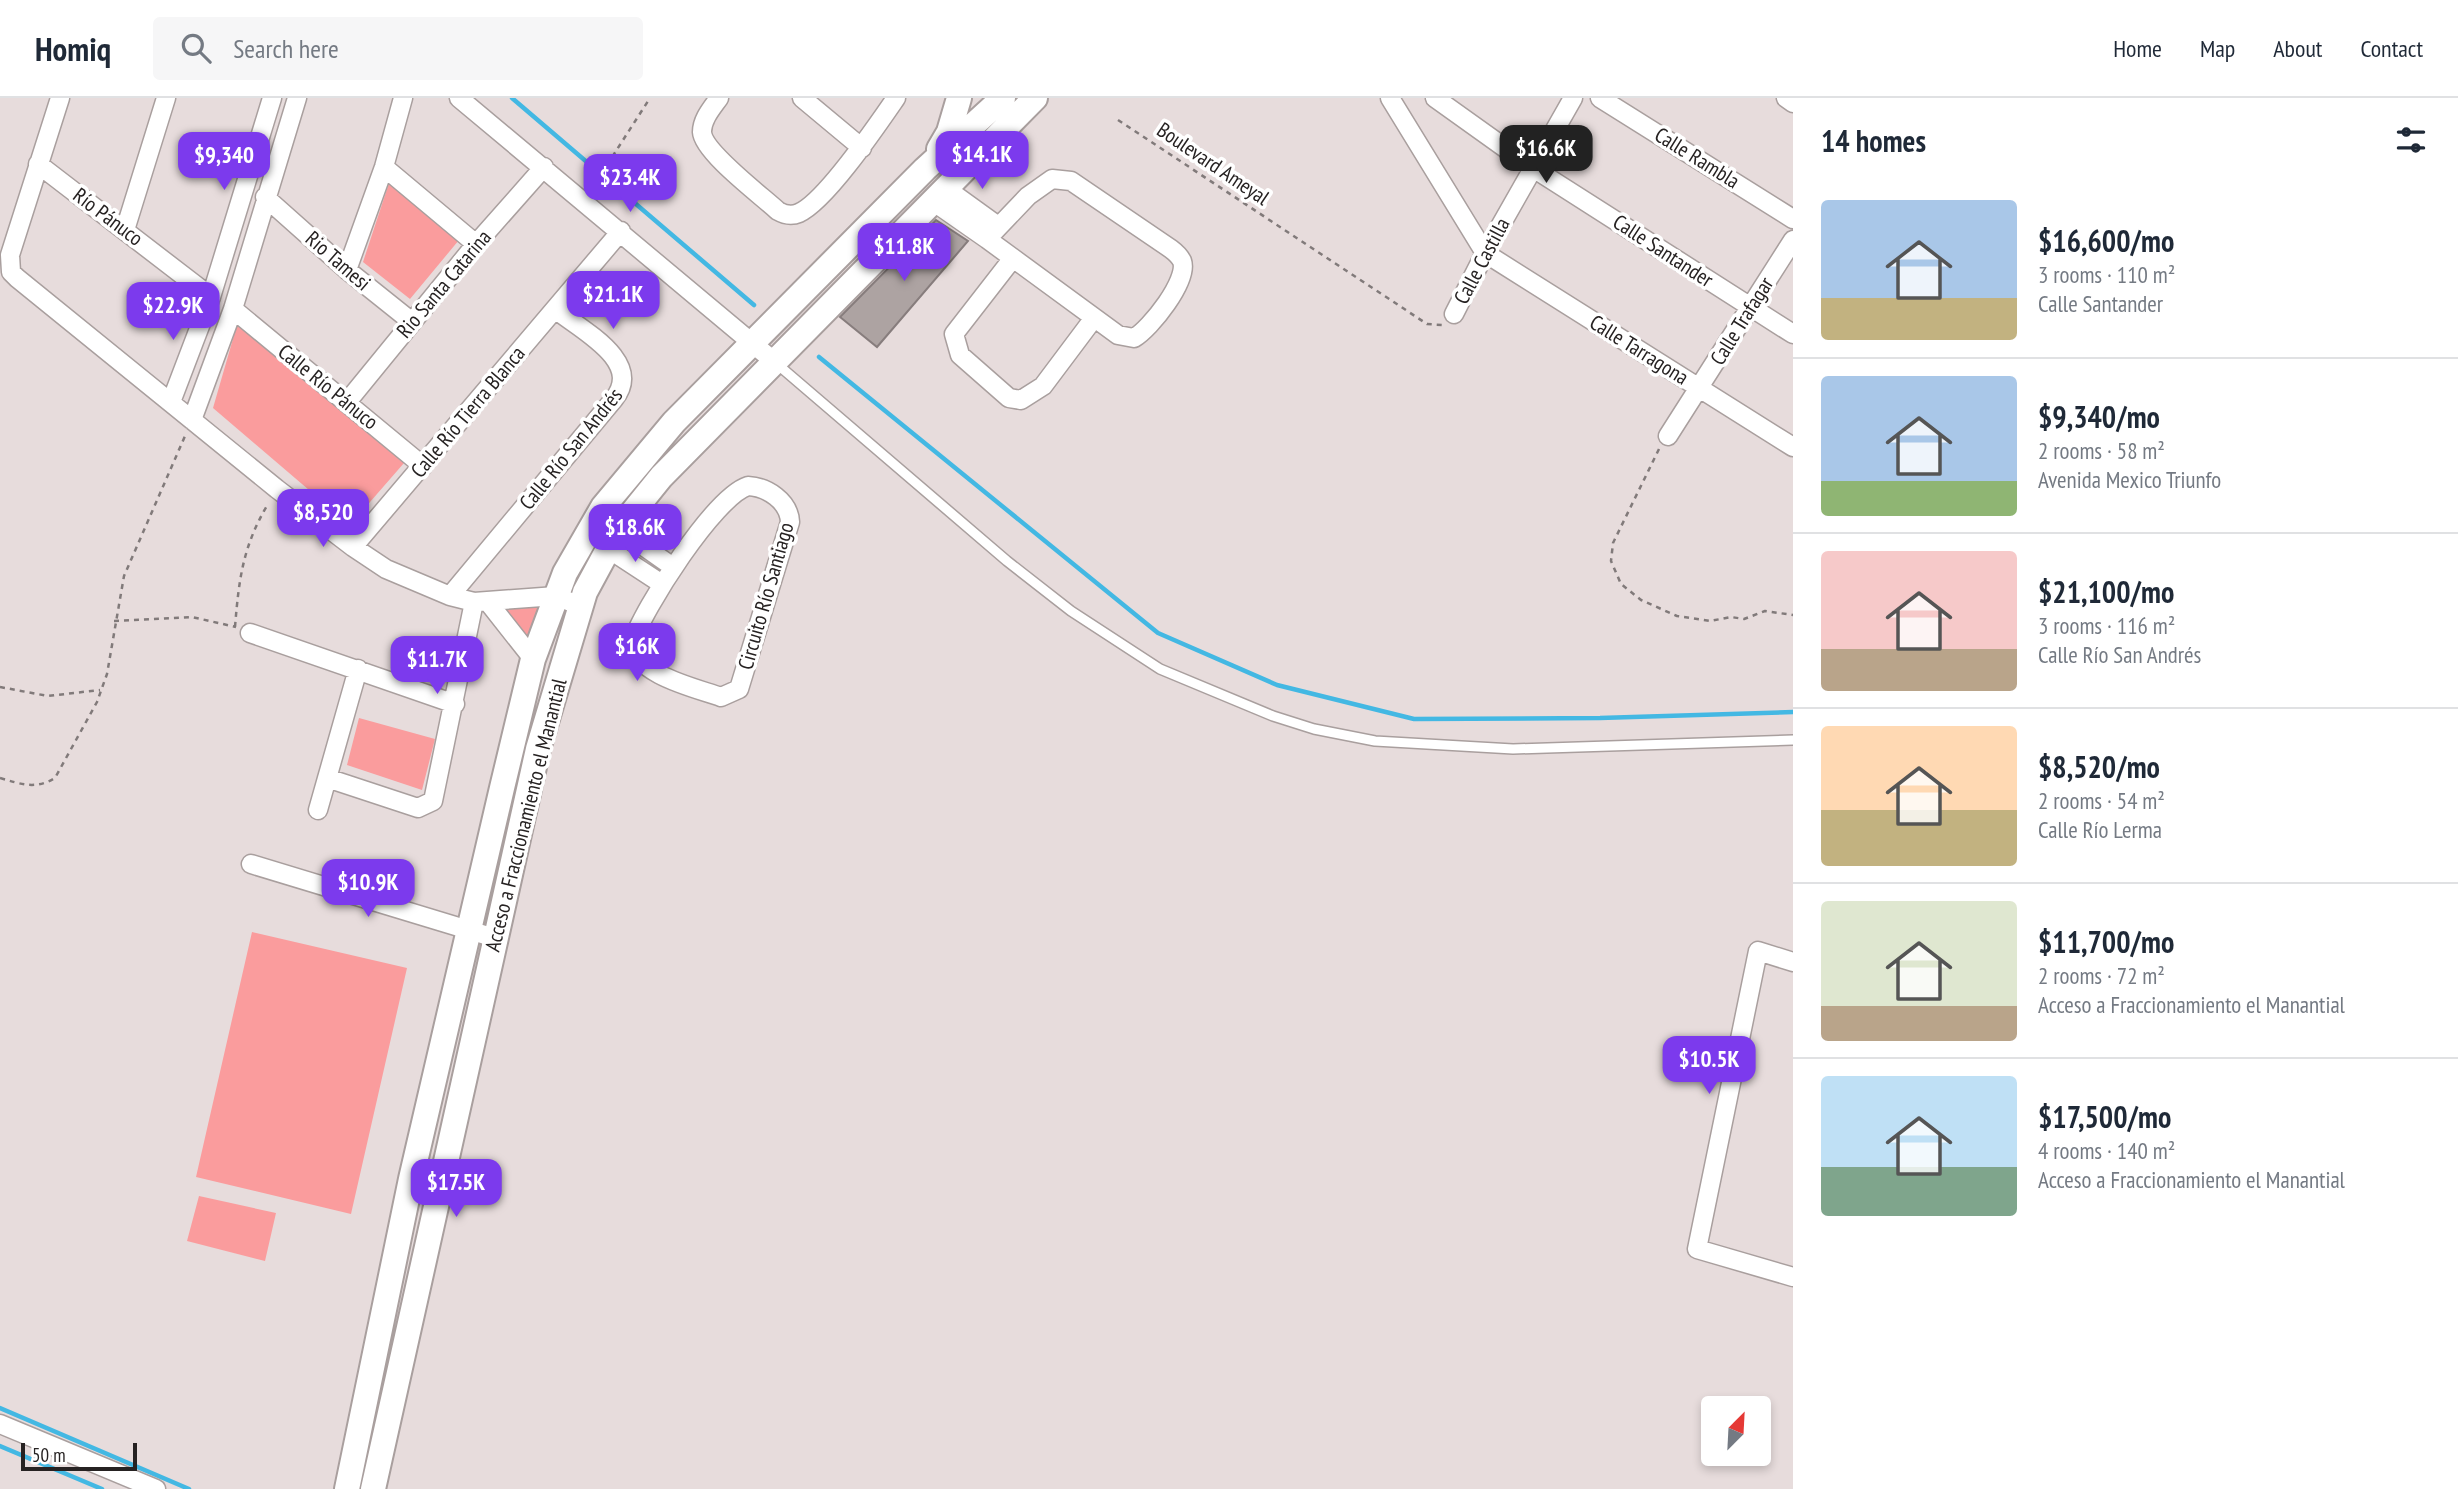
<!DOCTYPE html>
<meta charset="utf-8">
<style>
body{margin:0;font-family:"PT Sans Narrow",sans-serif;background:#f6f6f7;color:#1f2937;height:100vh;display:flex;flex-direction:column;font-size:26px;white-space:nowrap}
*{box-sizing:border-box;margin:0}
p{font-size:23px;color:#747a83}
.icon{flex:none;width:38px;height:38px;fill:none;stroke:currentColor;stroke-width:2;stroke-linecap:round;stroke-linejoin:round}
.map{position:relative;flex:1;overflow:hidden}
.drawer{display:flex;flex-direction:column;background:#fff;width:665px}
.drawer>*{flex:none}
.needle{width:46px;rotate:24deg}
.controls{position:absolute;left:1701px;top:1298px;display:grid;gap:14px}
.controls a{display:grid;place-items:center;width:70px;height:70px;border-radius:7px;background:#fff;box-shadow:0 4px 10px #0003;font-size:35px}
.scale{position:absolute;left:21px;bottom:18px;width:116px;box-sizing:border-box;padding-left:7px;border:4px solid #262222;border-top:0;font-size:19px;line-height:24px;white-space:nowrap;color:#262222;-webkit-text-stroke:5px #fff;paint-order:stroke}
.price{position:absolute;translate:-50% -60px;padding:0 16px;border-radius:14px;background:#7c3aed;color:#fff;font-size:23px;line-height:46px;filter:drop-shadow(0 2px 4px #0008)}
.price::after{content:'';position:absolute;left:50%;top:42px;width:21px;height:16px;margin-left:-10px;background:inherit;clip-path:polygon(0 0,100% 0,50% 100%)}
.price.active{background:#222;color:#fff}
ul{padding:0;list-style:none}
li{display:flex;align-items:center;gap:21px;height:175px;padding:0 28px}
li+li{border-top:2px solid #e0e1e3}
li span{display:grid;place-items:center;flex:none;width:196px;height:140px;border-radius:7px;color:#555}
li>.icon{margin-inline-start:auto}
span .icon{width:84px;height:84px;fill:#fffc;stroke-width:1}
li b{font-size:30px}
h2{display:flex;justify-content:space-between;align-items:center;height:84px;padding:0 28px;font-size:30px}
header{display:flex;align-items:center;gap:42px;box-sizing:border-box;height:98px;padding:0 35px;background:#fff;border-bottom:2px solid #e0e1e3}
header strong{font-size:33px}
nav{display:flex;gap:38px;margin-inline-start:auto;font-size:24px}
.search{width:490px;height:63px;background:#f6f6f7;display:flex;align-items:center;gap:18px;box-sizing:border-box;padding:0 24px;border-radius:7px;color:#747a83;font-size:26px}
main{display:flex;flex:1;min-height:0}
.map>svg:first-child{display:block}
.green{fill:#fa9c9d}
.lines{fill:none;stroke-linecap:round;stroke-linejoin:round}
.stream{stroke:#43b8e3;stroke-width:4.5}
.building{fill:#ada3a2;stroke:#877d7d;stroke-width:2}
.service-casing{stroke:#a99f9e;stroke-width:12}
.minor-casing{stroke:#a99f9e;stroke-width:21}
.secondary-casing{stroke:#a99f9e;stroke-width:28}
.path{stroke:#817a7a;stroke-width:2.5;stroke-dasharray:5 5;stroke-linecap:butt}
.service{stroke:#fff;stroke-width:9}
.minor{stroke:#fff;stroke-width:18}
.secondary{stroke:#fff;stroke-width:24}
.labels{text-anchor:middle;stroke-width:7;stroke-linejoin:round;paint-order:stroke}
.street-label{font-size:21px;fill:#262222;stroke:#fff}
</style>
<header>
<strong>Homiq</strong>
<div class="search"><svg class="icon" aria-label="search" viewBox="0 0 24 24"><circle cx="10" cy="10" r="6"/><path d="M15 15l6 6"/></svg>Search here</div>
<nav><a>Home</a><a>Map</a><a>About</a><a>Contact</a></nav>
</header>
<main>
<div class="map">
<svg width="1793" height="1391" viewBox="0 0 1793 1391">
<rect width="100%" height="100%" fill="#e7dcdc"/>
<path class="green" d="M389,85L459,142L410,201L363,164Z
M237,227L404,365L350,427L213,310Z
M541,505L529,541L503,510H522Z
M359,620L435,641L422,692L347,667Z
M252,834L407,870L351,1116L196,1079Z
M199,1098L276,1115L265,1163L187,1143Z"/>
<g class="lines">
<path class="stream" d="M512,0L754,207
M819,259L1158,535L1277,587L1414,621L1600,620L1793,614
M0,1310L189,1391
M0,1348L102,1391"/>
</g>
<path class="building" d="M936,122L968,143L877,249L840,219Z"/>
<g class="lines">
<g class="service-casing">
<path id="service" d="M777,266L1007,463L1071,513L1160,571L1273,618L1314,631L1375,643L1513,651L1793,642"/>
</g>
<g class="minor-casing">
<path id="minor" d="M60,0L10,157L11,174L17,180L277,391L353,449L386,471L450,498L474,504L556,498L580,508
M459,0L776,265
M719,0C712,10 702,21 702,34C703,54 762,98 778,113C785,117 792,118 799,115C826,103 878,26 896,0
M802,0L862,50
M1390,0L1485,155L1793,349
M1435,0L1533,70L1793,236
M1600,0L1793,121
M1786,0L1793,5
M38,66L211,199
M384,69L476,146
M1052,81L1071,83L1171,151C1175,154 1180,159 1182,163C1189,182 1150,231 1134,240L1118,237L987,141L1028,98Z
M944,89L998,128
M265,99L347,172L412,224
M931,102L987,141
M125,132L166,0
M1013,160L954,236L960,257L1009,300L1021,302L1043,288L1094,220
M347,172L384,69L403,0
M233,211L423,368
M1454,216L1485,155L1573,0
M171,304L211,199L272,0
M347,304L476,146L544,69
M192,322L233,211L297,0
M1668,338L1793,142
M748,388C767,389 789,403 790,424L739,591L721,599C696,590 635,577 632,545C643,511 714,399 748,388Z
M619,431L673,469
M353,449L621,133
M607,450L662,486
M450,498L614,301C644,263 581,232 555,211
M488,504L533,561
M250,535L455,606
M327,680L418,710L433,703L474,504
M318,712L358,571
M251,766L495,840
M1793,864L1758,853L1697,1151L1793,1179
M0,1326L156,1391"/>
</g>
<g class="secondary-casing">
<path id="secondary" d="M939,51L949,34L959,0
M347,1391L411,1081L502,690L533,561L565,475L603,409L674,324L925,71L1003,0
M373,1391L538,651L585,494L619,431L661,379L1035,0"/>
</g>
<path class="path" d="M1118,22L1427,226L1442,227
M607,67L650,0
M1659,351L1613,445L1611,463L1621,486L1641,502L1677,518L1710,523L1731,519L1744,521L1765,513L1793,517
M114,523L192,519L236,529
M235,529C239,480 243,448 268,406
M0,589L48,598L100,592
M0,680C21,686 35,692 55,680L97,604L107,576L124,478L185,338"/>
<use href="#service" class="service"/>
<use href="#minor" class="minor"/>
<use href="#secondary" class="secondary"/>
</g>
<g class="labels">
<g class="street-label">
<text transform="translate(1697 60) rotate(32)" y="7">Calle Rambla</text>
<text transform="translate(1213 66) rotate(34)" y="7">Boulevard Ameyal</text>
<text transform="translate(108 119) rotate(37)" y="7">Río Pánuco</text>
<text transform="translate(1663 153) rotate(33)" y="7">Calle Santander</text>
<text transform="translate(338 163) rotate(41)" y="7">Rio Tamesi</text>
<text transform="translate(1482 163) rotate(-62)" y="7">Calle Castilla</text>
<text transform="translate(444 186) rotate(-50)" y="7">Rio Santa Catarina</text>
<text transform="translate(1742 223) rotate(-58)" y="7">Calle Trafagar</text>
<text transform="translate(1639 252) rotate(32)" y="7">Calle Tarragona</text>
<text transform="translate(328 289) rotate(39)" y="7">Calle Río Pánuco</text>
<text transform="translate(468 314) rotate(-50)" y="7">Calle Río Tierra Blanca</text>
<text transform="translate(571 351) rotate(-51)" y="7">Calle Río San Andrés</text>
<text transform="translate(766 498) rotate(-74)" y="7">Circuito Río Santiago</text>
<text transform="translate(526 717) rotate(-76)" y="7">Acceso a Fraccionamiento el Manantial</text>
</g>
</g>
</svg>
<div class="controls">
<a><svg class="needle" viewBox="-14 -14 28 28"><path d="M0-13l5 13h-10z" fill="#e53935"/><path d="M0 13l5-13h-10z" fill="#747a83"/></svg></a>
</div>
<div class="scale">50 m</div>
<b class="price active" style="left:1546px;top:87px">$16.6K</b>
<b class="price" style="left:982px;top:93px">$14.1K</b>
<b class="price" style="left:224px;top:94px">$9,340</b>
<b class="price" style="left:630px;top:116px">$23.4K</b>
<b class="price" style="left:904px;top:185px">$11.8K</b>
<b class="price" style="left:613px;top:233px">$21.1K</b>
<b class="price" style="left:173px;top:244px">$22.9K</b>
<b class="price" style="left:323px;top:451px">$8,520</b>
<b class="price" style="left:635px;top:466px">$18.6K</b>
<b class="price" style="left:637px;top:585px">$16K</b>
<b class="price" style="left:437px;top:598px">$11.7K</b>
<b class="price" style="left:368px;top:821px">$10.9K</b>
<b class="price" style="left:1709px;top:998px">$10.5K</b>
<b class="price" style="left:456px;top:1121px">$17.5K</b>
</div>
<section class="drawer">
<h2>14 homes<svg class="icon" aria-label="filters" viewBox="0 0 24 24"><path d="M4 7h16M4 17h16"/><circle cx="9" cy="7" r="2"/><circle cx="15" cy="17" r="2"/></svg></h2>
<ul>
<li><span style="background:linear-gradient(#a9c7e8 70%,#c2b280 0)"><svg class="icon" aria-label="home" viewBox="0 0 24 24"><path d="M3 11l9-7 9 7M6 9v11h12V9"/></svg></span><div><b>$16,600/mo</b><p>3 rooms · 110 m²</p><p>Calle Santander</p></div></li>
<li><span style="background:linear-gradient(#a9c7e8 75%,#8fb573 0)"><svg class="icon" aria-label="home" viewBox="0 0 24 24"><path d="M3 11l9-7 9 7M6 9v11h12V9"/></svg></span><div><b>$9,340/mo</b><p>2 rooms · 58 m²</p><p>Avenida Mexico Triunfo</p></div></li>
<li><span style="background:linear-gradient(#f6c9c9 70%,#b9a48a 0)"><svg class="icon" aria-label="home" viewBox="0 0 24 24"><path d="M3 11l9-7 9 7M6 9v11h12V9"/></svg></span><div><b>$21,100/mo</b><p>3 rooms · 116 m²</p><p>Calle Río San Andrés</p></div></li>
<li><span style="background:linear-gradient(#ffd9b3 60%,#c2b280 0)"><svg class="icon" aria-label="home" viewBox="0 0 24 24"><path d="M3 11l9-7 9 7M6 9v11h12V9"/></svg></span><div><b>$8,520/mo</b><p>2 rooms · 54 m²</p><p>Calle Río Lerma</p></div></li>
<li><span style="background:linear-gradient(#dfe7d0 75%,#b9a48a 0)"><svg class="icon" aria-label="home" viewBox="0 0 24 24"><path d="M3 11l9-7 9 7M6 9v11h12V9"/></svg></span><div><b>$11,700/mo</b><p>2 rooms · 72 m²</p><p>Acceso a Fraccionamiento el Manantial</p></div></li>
<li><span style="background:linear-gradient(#bfe0f5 65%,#7fa58c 0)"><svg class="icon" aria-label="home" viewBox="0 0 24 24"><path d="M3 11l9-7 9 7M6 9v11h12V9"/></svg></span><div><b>$17,500/mo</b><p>4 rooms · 140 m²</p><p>Acceso a Fraccionamiento el Manantial</p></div></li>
</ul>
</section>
</main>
